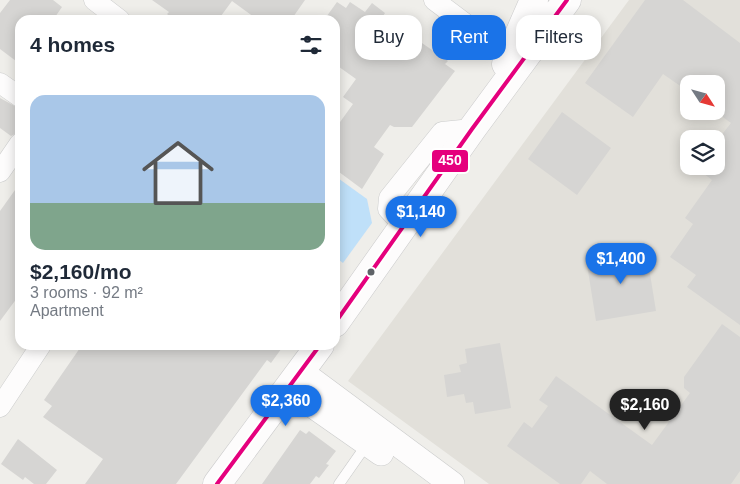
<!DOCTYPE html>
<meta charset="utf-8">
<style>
body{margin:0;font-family:Arial,sans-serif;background:#f2f2f3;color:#1f2937;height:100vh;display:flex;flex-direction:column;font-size:19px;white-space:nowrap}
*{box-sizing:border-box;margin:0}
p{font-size:16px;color:#747a83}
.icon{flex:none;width:28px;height:28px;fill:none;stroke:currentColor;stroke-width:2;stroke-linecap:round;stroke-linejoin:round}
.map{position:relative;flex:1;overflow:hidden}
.side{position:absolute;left:15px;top:15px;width:325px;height:335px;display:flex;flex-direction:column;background:#fff;border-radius:15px;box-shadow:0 2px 12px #0003}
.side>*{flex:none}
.banner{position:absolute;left:355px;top:15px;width:310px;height:45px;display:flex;gap:10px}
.needle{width:32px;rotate:126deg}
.buttons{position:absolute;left:680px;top:75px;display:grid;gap:10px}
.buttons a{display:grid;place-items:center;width:45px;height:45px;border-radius:10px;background:#fff;box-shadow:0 2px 12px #0003;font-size:25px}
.price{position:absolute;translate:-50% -42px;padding:0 11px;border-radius:18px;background:#1a73e8;color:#fff;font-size:16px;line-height:32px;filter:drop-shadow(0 1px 2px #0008)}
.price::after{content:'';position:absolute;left:50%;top:30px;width:15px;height:11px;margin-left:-8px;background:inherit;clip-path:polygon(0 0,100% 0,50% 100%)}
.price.on{background:#222;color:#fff}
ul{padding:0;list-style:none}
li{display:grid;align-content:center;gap:10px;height:265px;padding:0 15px}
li+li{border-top:1px solid #e0e1e3}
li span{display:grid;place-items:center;height:155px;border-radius:15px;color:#555}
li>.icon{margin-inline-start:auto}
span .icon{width:90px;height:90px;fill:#fffc;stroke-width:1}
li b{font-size:21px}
h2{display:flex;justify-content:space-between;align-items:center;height:60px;padding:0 15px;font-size:21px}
.chip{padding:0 18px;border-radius:15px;background:#fff;box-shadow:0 2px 12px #0003;font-size:18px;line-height:45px}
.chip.on{background:#1a73e8;color:#fff}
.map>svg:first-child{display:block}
.education{fill:#e2e0da;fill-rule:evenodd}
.water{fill:#bfe0f9}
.building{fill:#d6d5d3}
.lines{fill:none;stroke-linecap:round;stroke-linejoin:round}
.service-casing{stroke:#cbcccc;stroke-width:11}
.minor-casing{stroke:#cbcccc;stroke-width:21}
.tertiary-casing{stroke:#cbcccc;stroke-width:26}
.secondary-casing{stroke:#cacacb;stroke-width:29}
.service{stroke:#fdfcfc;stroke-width:10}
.minor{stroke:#fdfcfc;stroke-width:20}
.tertiary{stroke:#fdfcfc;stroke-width:25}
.secondary{stroke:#fdfcfc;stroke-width:28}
.bus-1-casing{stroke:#fff;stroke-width:8}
.bus-1{stroke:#e5007d;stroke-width:4}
.bus-dot{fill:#5f6368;stroke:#fff;stroke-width:2}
.line-badge{stroke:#fff;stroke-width:2}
.badge-label{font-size:14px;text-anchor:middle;font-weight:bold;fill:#fff}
</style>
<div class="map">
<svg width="740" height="484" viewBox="0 0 740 484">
<rect width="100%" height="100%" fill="#efeeea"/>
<path class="education" d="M629,0H740V484H489L348,381ZM689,84H716V111H689ZM689,139H716V166H689Z"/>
<path class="water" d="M335,176L367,199L372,223L343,263L335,257Z"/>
<path class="building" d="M10,0H53L62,7L53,20H20V64L0,49V13Z
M152,0H305L291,20H258L232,1L218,20H175L167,14L169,12Z
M645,0H683L740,43V325L687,287L696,275L670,257L693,224L685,218L712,180L694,166H716V142L731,123L716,112V84H689V92L663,74L633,117L585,83Z
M337,2L346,8L350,2L365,12L372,3L385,13L383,16L406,33L409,29L421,38L419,41L448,61L445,64L455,71L412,127H394L390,125L374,147L384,154L362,189L335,169V129L353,104L343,97L356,79L335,64V20H324Z
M0,98L20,109V131L11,136L0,128Z
M562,112L611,148L577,195L528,159Z
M20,183V294L0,321V211Z
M646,249L656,311L596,321L586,258Z
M722,324L740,337V471L731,484H607L590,471L581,484H560L507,446L524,422L532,428L548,406L539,400L556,376L652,445L690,393L684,388V377Z
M500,343L511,408L475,414L473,402L466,403L464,394L447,397L444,375L461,372L459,365L467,363L465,349Z
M82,345H284L271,363L267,360L176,484H85L103,459L43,417L52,406L44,400Z
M300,430L306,434L309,431L336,451L326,464L329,465L319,478L316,476L310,484H262Z
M18,439L57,470L46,484H34L25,477L23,480L1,464Z"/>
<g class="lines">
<g class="service-casing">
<path id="service" d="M339,484L367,444"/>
</g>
<g class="minor-casing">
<path id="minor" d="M94,0L120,20
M434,0L510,57
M0,83L20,97
M0,172L20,143
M404,226L388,209L389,198L442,132L472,129
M0,407L41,345"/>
</g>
<g class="tertiary-casing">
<path id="tertiary" d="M301,372L452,484
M288,388L381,453"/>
</g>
<g class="secondary-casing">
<path id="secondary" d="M506,64L534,0
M335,323L472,129L567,0
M217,484L320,345"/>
</g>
<use href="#service" class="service"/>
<use href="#minor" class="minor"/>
<use href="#tertiary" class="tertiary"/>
<use href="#secondary" class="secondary"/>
<g class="bus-1-casing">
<path id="bus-1" d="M335,323L472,129L567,0
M217,484L320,345"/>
</g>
<use href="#bus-1" class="bus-1"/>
</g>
<circle class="bus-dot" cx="371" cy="272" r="4.5"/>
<rect class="line-badge" x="431" y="149" width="38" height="24" rx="5" fill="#e5007d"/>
<g class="badge-label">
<text x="450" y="165">450</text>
</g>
</svg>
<div class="buttons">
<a><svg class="needle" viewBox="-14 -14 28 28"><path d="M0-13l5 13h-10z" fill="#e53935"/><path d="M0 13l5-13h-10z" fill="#747a83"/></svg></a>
<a><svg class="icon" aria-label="layers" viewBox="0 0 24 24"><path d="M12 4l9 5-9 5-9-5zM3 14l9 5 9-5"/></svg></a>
</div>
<b class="price" style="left:421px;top:238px">$1,140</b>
<b class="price" style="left:621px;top:285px">$1,400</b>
<b class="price" style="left:286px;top:427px">$2,360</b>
<b class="price on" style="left:645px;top:431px">$2,160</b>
<div class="banner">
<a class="chip">Buy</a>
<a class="chip on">Rent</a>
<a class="chip">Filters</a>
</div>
<section class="side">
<h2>4 homes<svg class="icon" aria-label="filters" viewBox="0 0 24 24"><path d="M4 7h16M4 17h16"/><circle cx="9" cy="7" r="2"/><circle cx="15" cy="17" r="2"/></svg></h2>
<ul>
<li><span style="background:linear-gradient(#a9c7e8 70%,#7fa58c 0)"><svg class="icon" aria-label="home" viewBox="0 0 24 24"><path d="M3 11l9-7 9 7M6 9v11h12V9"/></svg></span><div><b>$2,160/mo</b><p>3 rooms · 92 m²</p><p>Apartment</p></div></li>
</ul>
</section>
</div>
